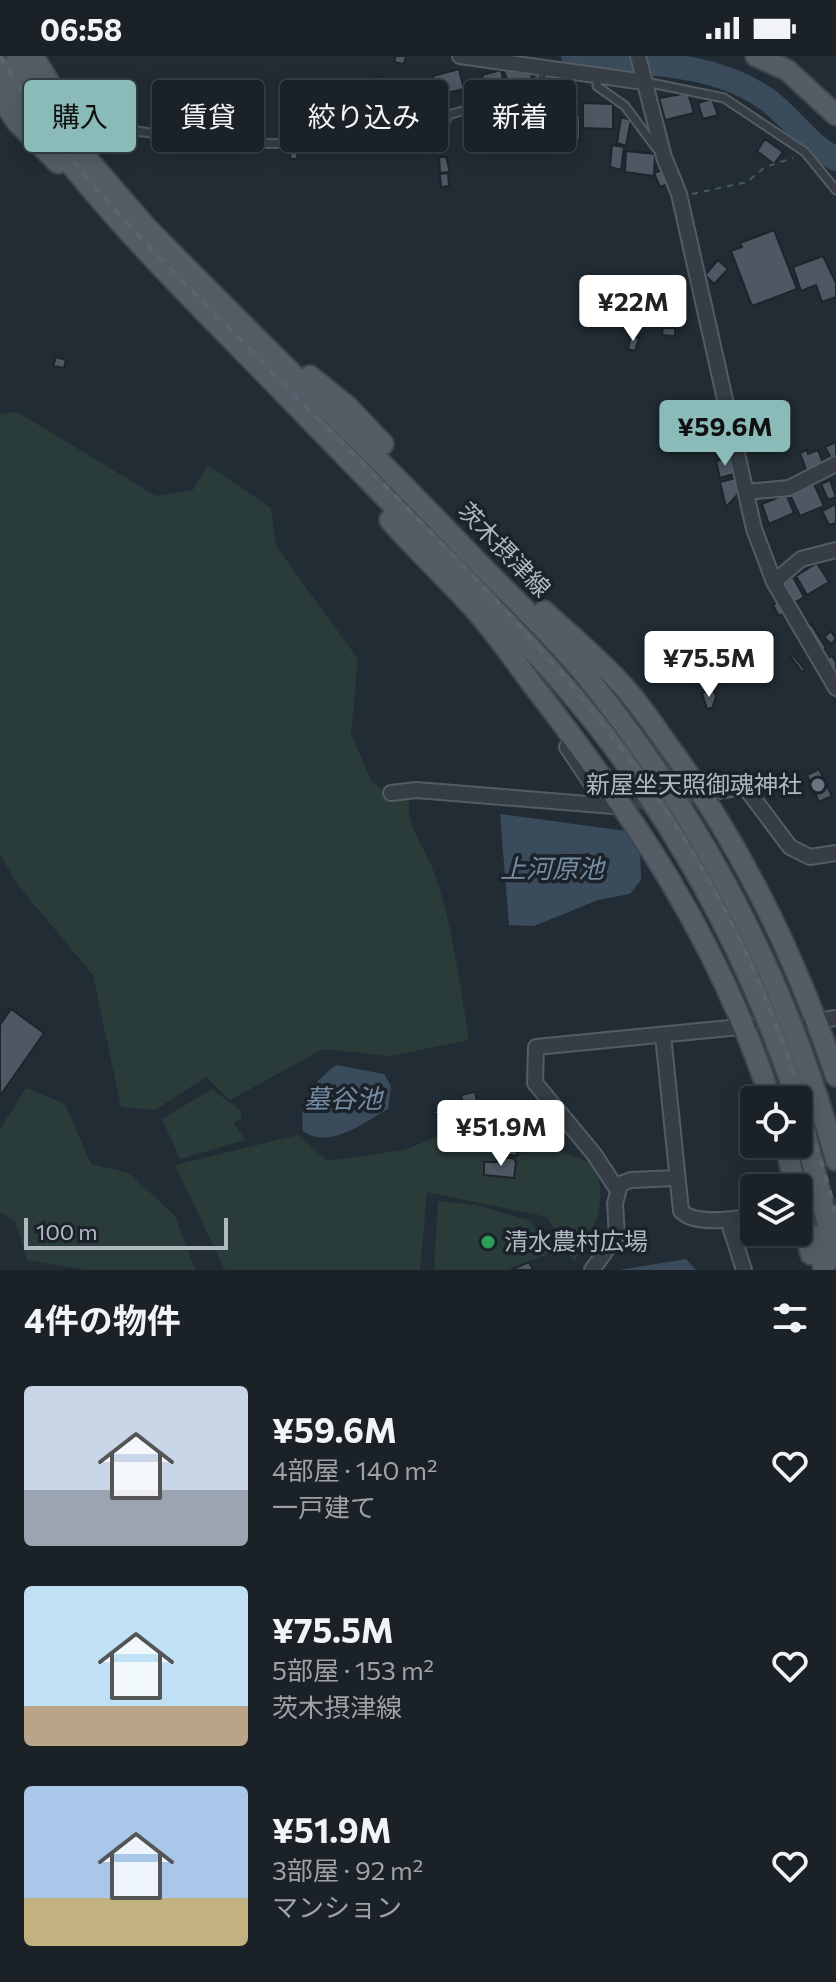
<!DOCTYPE html>
<html lang="ja">
<meta charset="utf-8">
<style>
body{margin:0;font-family:Commissioner,"Noto Sans JP",sans-serif;background:#23292f;color:#f1f3f6;height:100vh;display:flex;flex-direction:column;font-size:30px;white-space:nowrap}
*{box-sizing:border-box;margin:0}
p{font-size:26px;color:#9fa3a7}
.icon{flex:none;width:44px;height:44px;fill:none;stroke:currentColor;stroke-width:2;stroke-linecap:round;stroke-linejoin:round}
.map{position:relative;height:1214px;overflow:hidden}
.side{display:flex;flex-direction:column;background:#1a2127;flex:1}
.side>*{flex:none}
.banner{position:absolute;left:24px;top:24px;width:788px;height:72px;display:flex;gap:16px}
.buttons{position:absolute;left:740px;top:1030px;display:grid;gap:16px}
.buttons a{display:grid;place-items:center;width:72px;height:72px;border-radius:8px;background:#1a2127;box-shadow:0 4px 20px #0003,0 0 0 2px #383e44;font-size:40px}
.scale{position:absolute;left:24px;bottom:20px;width:204px;box-sizing:border-box;padding-left:8px;border:4px solid #b0b8c2;border-top:0;font-size:22px;line-height:28px;white-space:nowrap;color:#b0b8c2;-webkit-text-stroke:6px #1b222a;paint-order:stroke}
.price{position:absolute;translate:-50% -68px;padding:0 18px;border-radius:8px;background:#fff;color:#222;font-size:26px;line-height:52px;filter:drop-shadow(0 2px 4px #0008)}
.price::after{content:'';position:absolute;left:50%;top:48px;width:24px;height:18px;margin-left:-12px;background:inherit;clip-path:polygon(0 0,100% 0,50% 100%)}
.price.active{background:#8bbbb9;color:#111}
ul{padding:0;list-style:none}
li{display:flex;align-items:center;gap:24px;height:200px;padding:0 24px}
li span{display:grid;place-items:center;flex:none;width:224px;height:160px;border-radius:8px;color:#555}
li>.icon{margin-inline-start:auto}
span .icon{width:96px;height:96px;fill:#fffc;stroke-width:1}
li b{font-size:34px}
h2{display:flex;justify-content:space-between;align-items:center;height:96px;padding:0 24px;font-size:34px}
.pill{padding:0 28px;border-radius:8px;background:#1a2127;box-shadow:0 4px 20px #0003,0 0 0 2px #383e44;font-size:28px;line-height:72px}
.pill.active{background:#8bbbb9;color:#111}
.status{display:flex;justify-content:space-between;align-items:center;height:56px;padding:0 40px;background:#1a2127;direction:ltr}
.status svg{height:22px;fill:currentColor}
.map>svg:first-child{display:block}
.green{fill:#2a3c3a}
.water{fill:#3a4b5c}
.lines{fill:none;stroke-linecap:round;stroke-linejoin:round}
.river{stroke:#3a4b5c;stroke-width:24}
.building{fill:#4e5863;stroke:#1d242c;stroke-width:2}
.street-tunnel{stroke:#374149;stroke-width:14;stroke-dasharray:14 7;stroke-linecap:butt}
.lane-casing{stroke:#535b63;stroke-width:11}
.street-casing{stroke:#535b63;stroke-width:18}
.primary-casing{stroke:#3f464f;stroke-width:24}
.path{stroke:#48595a;stroke-width:2;stroke-dasharray:6 6;stroke-linecap:butt}
.lane{stroke:#363d45;stroke-width:7}
.street{stroke:#363d45;stroke-width:14}
.primary{stroke:#545d65;stroke-width:20}
.rail{stroke:#5a646e;stroke-width:4;stroke-dasharray:8 8;stroke-linecap:butt}
.worship-dot{fill:#6b7280;stroke:#1b222a;stroke-width:3}
.leisure-dot{fill:#2e9e5b;stroke:#1b222a;stroke-width:3}
.labels{text-anchor:middle;stroke-width:7;stroke-linejoin:round;paint-order:stroke}
.street-label{font-size:24px;fill:#b0b8c2;stroke:#1b222a}
.poi-label{font-size:24px;fill:#b0b8c2;stroke:#1b222a;text-anchor:end}
.water-label{font-size:26px;font-style:italic;fill:#748ca2;stroke:#1b222a}
</style>
<div class="status"><b>06:58</b><svg viewBox="0 0 49 12"><path d="M0 12V9h3v3zM5 12V6h3v6zM10 12V3h3v9zM15 12V0h3v12zM26 1h20v11H26zM47 4h2v5h-2z"/></svg></div>
<div class="map">
<svg width="836" height="1214" viewBox="0 0 836 1214">
<rect width="100%" height="100%" fill="#222c34"/>
<path class="green" d="M17,356L156,440L193,434L208,409L271,452L276,490L358,603L351,678L371,725L389,739L411,741C401,760 424,791 431,809C453,865 459,925 469,984L390,1000L323,993L230,1044L206,1021L155,1054L121,1051L93,919L17,828L0,798V358Z
M26,1032L65,1048L91,1108L129,1117L175,1160L195,1214H87L27,1204L15,1165L0,1156V1073Z
M212,1033L240,1054L242,1063L233,1066L245,1084L180,1103L162,1063Z
M530,1044L548,1090L594,1108C609,1147 595,1172 574,1206L547,1161L427,1136L420,1214H225L175,1109L298,1079L327,1105L404,1094Z
M438,1145L476,1149L531,1165L548,1198L509,1214H434Z"/>
<path class="water" d="M500,758L626,775L640,789L641,824L630,838L598,844L534,870L509,869Z
M336,1009L384,1018L391,1030L388,1053C363,1067 329,1094 303,1075C299,1043 312,1028 336,1009Z
M686,1203L696,1214H619Z"/>
<g class="lines">
<path class="river" d="M573,0C638,8 709,4 765,42C791,60 807,88 836,103"/>
</g>
<path class="building" d="M396,0H406L404,8L394,6Z
M503,12L530,15L533,27L511,36Z
M459,13L464,33L438,39L433,20Z
M501,14L504,27L496,30L497,36L487,39L482,19Z
M383,20L384,26L396,23L403,50L365,59L357,27Z
M569,21L579,43L567,48L557,26Z
M479,23L485,45L467,49L464,27Z
M534,32L536,36L541,34L548,54L521,63L514,43Z
M421,33L423,47L405,49L403,36Z
M688,37L694,57L665,64L659,42Z
M712,43L718,59L703,63L698,47Z
M583,47L613,48V73L583,72Z
M501,50L506,68L481,73L477,55Z
M409,54L412,78L401,79L398,56Z
M569,59H580V84H568Z
M621,61L631,64L626,90L617,87Z
M551,66L550,77H529V67Z
M430,67L431,81L415,82L414,68Z
M519,67L523,87L485,94L483,85L502,82L510,78L508,69Z
M387,75V83L376,84V76Z
M765,83L783,96L774,108L757,95Z
M612,89L624,91L621,114L610,111Z
M291,91H298L297,103H290Z
M626,95L655,98L654,120L625,116Z
M439,101H446L450,116L440,117Z
M664,113L671,127L660,131L654,117Z
M448,117L449,130L441,131L440,118Z
M774,174L797,233L752,250L731,195L742,191L740,187Z
M823,200L836,227V241L822,246L816,229L801,235L793,211Z
M718,204L728,213L714,228L705,219Z
M663,272H675V280L662,279Z
M631,280L639,282L635,295L628,293Z
M56,301L66,304L64,312L53,310Z
M836,386V399L831,402L825,391Z
M807,394L808,398L818,394L823,407L807,416L800,397Z
M730,401L734,418L720,422L716,405Z
M736,422L739,437L726,451L720,426Z
M830,424L836,441L828,444L821,428Z
M814,428L824,450L800,460L790,439Z
M786,438L794,457L769,468L762,448Z
M836,448V467L829,469L822,455Z
M817,507L829,526L807,539L796,520Z
M793,521L804,541L796,546L788,542L780,528Z
M778,546L784,557L779,560L773,549Z
M811,568L826,592L820,596L806,572Z
M831,575L836,583L831,588L824,581Z
M793,599L805,614L802,616L791,601Z
M832,600L836,606V619L826,602Z
M713,633L716,641L712,652L707,653L702,637Z
M819,713L832,740L819,746L807,719Z
M11,953L44,977L0,1040V969Z
M475,1036L477,1045L463,1048L461,1039Z
M455,1053V1055L433,1058L432,1055Z
M494,1082L521,1085V1096H517V1100L494,1097Z
M497,1102H513L516,1106L514,1122L484,1119V1106H497Z
M529,1206L533,1214H511Z"/>
<g class="lines">
<path class="street-tunnel" d="M613,750L696,738
M807,1153L836,1149"/>
<g class="lane-casing">
<path id="lane" d="M597,20V30L625,50L657,93
M646,26L724,42L805,96L836,134
M102,70L220,87L435,89L448,59L507,42L541,25L545,12"/>
</g>
<g class="street-casing">
<path id="street" d="M460,0L644,26
M638,0L664,101L679,138L754,473L774,526L836,632
M746,436L789,432L836,408
M774,526L801,503L836,494
M576,683L567,691L597,736L599,749
M391,737L416,734L613,750
M696,738L745,731L790,791L810,801L836,797
M810,966L836,962
M663,979L681,1155C695,1170 735,1163 754,1160
M617,1133L594,1098L535,1027L536,991L750,970
M728,1164L744,1214
M592,1214L617,1179L615,1148L620,1128L631,1124L676,1122"/>
</g>
<g class="primary-casing">
<path id="primary" d="M17,0L90,106L147,172C253,280 361,384 465,493C504,534 546,572 582,615C701,760 787,923 836,1104
M33,0L58,41
M756,0L787,14L836,59
M0,10C69,119 159,210 249,301C313,367 378,434 443,500C508,567 573,633 627,709C700,811 757,924 797,1044
M0,40L17,66L58,107
M310,320L347,350L383,388
M390,464C418,496 450,525 478,557C498,580 515,605 533,629C636,762 718,883 771,1044
M544,555C571,580 600,604 624,631C643,652 658,676 675,699C746,798 797,905 836,1020
M798,1048L836,1202
M785,1088L796,1132
M798,1141L811,1198
M819,1180L824,1214"/>
</g>
<path class="path" d="M692,138L747,126L765,111L793,102"/>
<use href="#lane" class="lane"/>
<use href="#street" class="street"/>
<use href="#primary" class="primary"/>
<path class="rail" d="M0,0C68,118 171,212 265,309C425,473 600,629 713,832C770,935 805,1045 836,1158"/>
</g>
<circle class="worship-dot" cx="818" cy="729" r="8"/>
<circle class="leisure-dot" cx="488" cy="1186" r="8"/>
<g class="labels">
<g class="street-label">
<text transform="translate(504 494) rotate(46)" y="8">茨木摂津線</text>
</g>
<g class="poi-label">
<text x="802" y="737">新屋坐天照御魂神社</text>
<text x="504" y="1194" text-anchor="start">清水農村広場</text>
</g>
<g class="water-label">
<text x="552" y="822">上河原池</text>
<text x="343" y="1052">墓谷池</text>
</g>
</g>
</svg>
<div class="buttons">
<a><svg class="icon" aria-label="locate" viewBox="0 0 24 24"><circle cx="12" cy="12" r="6"/><path d="M12 2v4M12 18v4M2 12h4M18 12h4"/></svg></a>
<a><svg class="icon" aria-label="layers" viewBox="0 0 24 24"><path d="M12 4l9 5-9 5-9-5zM3 14l9 5 9-5"/></svg></a>
</div>
<div class="scale">100 m</div>
<b class="price" style="left:633px;top:287px">¥22M</b>
<b class="price active" style="left:725px;top:412px">¥59.6M</b>
<b class="price" style="left:709px;top:643px">¥75.5M</b>
<b class="price" style="left:501px;top:1112px">¥51.9M</b>
<div class="banner">
<a class="pill active">購入</a>
<a class="pill">賃貸</a>
<a class="pill">絞り込み</a>
<a class="pill">新着</a>
</div>
</div>
<section class="side">
<h2>4件の物件<svg class="icon" aria-label="filters" viewBox="0 0 24 24"><path d="M4 7h16M4 17h16"/><circle cx="9" cy="7" r="2"/><circle cx="15" cy="17" r="2"/></svg></h2>
<ul>
<li><span style="background:linear-gradient(#c9d6e8 65%,#9aa5b1 0)"><svg class="icon" aria-label="home" viewBox="0 0 24 24"><path d="M3 11l9-7 9 7M6 9v11h12V9"/></svg></span><div><b>¥59.6M</b><p>4部屋 · 140 m²</p><p>一戸建て</p></div><svg class="icon" aria-label="heart" viewBox="0 0 24 24"><path d="M12 20l-8-8c-3-5 5-10 8-4 3-6 11-1 8 4z"/></svg></li>
<li><span style="background:linear-gradient(#bfe0f5 75%,#b9a48a 0)"><svg class="icon" aria-label="home" viewBox="0 0 24 24"><path d="M3 11l9-7 9 7M6 9v11h12V9"/></svg></span><div><b>¥75.5M</b><p>5部屋 · 153 m²</p><p>茨木摂津線</p></div><svg class="icon" aria-label="heart" viewBox="0 0 24 24"><path d="M12 20l-8-8c-3-5 5-10 8-4 3-6 11-1 8 4z"/></svg></li>
<li><span style="background:linear-gradient(#a9c7e8 70%,#c2b280 0)"><svg class="icon" aria-label="home" viewBox="0 0 24 24"><path d="M3 11l9-7 9 7M6 9v11h12V9"/></svg></span><div><b>¥51.9M</b><p>3部屋 · 92 m²</p><p>マンション</p></div><svg class="icon" aria-label="heart" viewBox="0 0 24 24"><path d="M12 20l-8-8c-3-5 5-10 8-4 3-6 11-1 8 4z"/></svg></li>
</ul>
</section>
